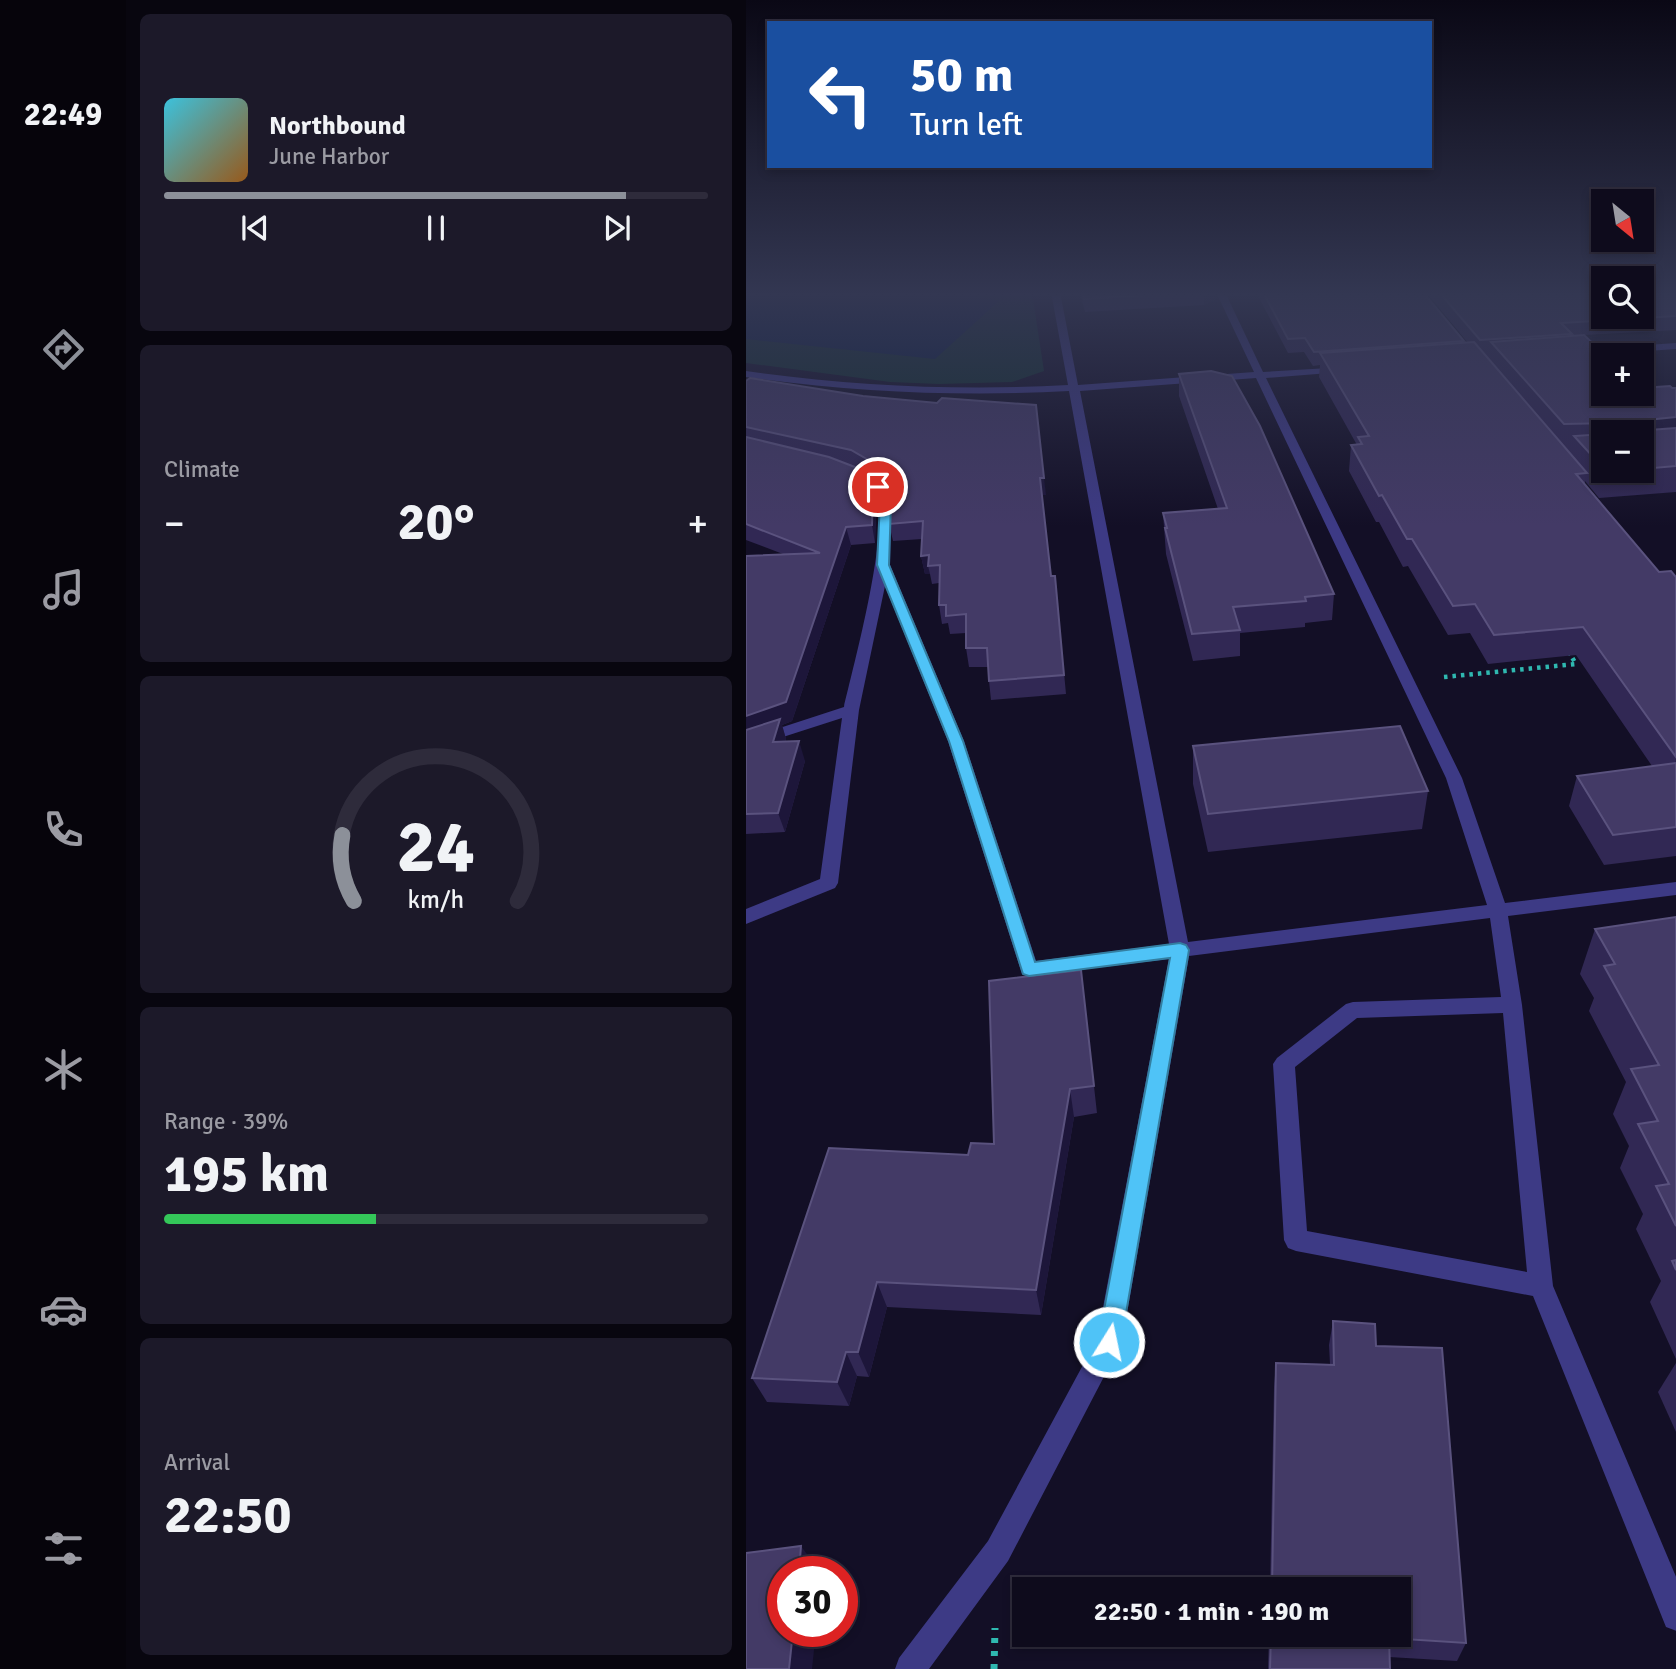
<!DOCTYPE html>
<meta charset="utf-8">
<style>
:root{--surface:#0e0b1c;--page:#1c1929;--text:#f1f3f6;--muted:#9b9ba3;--line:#2e2b3b;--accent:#8c9099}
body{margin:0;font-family:Signika,sans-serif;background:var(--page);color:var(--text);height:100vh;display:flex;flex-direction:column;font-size:26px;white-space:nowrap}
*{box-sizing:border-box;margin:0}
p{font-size:23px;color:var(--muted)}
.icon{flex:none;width:38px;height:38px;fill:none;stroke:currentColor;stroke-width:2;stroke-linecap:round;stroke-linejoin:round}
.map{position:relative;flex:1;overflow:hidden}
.drawer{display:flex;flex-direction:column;gap:14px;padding:14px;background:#08060f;width:620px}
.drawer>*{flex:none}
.banner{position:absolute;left:21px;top:21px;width:665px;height:147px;border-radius:0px;box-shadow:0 4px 10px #0003,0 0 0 2px var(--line);background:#1a4fa0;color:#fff;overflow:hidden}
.needle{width:46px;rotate:150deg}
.fabs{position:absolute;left:845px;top:189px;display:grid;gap:14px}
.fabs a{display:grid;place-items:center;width:63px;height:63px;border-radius:0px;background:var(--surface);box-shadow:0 4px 10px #0003,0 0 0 2px var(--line);font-size:35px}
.speed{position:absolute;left:21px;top:1556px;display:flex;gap:14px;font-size:35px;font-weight:700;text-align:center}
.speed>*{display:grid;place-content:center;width:91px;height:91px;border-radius:50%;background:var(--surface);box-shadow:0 4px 10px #0003,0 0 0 2px var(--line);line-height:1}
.speed .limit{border:10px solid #d22;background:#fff;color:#111}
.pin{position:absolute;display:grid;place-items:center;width:60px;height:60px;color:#fff;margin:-30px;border:4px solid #fff;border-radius:50%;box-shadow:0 2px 7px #0007}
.me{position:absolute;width:77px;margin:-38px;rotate:10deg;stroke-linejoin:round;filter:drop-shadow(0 0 5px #0008)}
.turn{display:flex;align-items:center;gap:24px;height:147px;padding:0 28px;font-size:32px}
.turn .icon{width:91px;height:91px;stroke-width:2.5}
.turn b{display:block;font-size:49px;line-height:60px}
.big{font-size:52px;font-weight:700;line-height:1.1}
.drawer .card{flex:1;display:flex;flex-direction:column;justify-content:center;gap:10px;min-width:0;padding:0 24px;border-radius:10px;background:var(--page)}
.drawer .dial{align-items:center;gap:0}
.dial svg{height:182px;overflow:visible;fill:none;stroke:var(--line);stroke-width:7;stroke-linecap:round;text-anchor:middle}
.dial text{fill:var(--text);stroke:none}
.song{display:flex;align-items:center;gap:21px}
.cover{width:84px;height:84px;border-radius:10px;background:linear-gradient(135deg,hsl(190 70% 55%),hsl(30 70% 35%))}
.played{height:7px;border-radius:4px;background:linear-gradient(90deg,var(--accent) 85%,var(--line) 85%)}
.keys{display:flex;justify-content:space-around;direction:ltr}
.heat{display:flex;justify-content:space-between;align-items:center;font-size:38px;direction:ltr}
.charge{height:10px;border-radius:5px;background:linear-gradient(90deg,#34c759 39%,var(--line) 0)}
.trip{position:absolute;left:266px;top:1577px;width:399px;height:70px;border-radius:0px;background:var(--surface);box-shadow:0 4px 10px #0003,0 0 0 2px var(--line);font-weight:700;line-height:70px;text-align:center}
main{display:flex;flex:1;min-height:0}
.tabs{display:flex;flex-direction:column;width:126px;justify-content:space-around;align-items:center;background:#06040b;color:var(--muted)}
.tabs .icon{width:49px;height:49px}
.tabs .on{color:var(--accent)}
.tabs b{font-size:32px;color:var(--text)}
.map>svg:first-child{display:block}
.green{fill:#12302f}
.water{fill:#0a1f44}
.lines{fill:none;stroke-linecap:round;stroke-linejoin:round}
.path-far2{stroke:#2fb8b0;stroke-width:3.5;stroke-dasharray:2.5 3.5;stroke-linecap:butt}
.path-far1{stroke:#2fb8b0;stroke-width:4.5;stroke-dasharray:3.5 5;stroke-linecap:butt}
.path{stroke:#2fb8b0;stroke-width:7;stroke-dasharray:5 8;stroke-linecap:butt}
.minor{fill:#3d3a85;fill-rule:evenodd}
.wall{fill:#312854;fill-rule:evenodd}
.shaded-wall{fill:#1d163a}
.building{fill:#433a66;stroke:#5a527e;stroke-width:2}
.route{fill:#4fc3f7;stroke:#337fa1;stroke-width:2}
</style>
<main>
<nav class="tabs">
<b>22:49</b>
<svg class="icon on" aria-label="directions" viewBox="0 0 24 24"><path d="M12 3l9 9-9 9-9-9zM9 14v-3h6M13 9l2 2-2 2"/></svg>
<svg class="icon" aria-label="music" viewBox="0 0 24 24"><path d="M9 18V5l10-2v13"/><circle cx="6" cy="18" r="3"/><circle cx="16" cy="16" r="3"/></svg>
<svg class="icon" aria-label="phone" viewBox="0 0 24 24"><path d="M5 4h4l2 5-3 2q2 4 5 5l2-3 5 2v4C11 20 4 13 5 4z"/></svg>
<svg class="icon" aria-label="climate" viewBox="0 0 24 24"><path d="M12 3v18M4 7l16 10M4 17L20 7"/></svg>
<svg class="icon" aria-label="car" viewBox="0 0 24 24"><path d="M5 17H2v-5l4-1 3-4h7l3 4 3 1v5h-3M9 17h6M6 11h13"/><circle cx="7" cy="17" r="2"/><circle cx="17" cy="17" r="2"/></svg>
<svg class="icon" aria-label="filters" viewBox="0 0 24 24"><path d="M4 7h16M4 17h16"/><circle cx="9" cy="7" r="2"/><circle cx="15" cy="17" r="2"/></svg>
</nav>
<section class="drawer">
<div class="card">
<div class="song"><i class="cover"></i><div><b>Northbound</b><p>June Harbor</p></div></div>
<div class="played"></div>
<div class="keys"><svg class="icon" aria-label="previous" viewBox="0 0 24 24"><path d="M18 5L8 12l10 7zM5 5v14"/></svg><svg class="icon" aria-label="pause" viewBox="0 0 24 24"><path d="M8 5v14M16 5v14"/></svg><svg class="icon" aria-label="next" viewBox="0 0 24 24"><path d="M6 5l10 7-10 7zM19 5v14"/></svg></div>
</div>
<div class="card"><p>Climate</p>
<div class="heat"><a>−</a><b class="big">20°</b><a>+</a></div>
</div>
<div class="card dial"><svg viewBox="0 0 100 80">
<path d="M14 69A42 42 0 1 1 86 69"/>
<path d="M14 69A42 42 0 0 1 9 40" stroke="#8c9099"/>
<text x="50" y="56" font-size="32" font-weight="700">24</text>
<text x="50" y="72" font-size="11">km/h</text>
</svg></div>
<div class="card"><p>Range · 39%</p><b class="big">195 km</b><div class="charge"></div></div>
<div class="card"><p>Arrival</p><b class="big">22:50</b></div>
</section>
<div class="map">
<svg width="931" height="1669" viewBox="0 0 931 1669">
<rect width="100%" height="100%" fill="#130f26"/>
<path class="green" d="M0,292H286L298,371L266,382L193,384L144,382L0,363Z"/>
<path class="water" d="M0,292H209L253,301L189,359L0,339Z"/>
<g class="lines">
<path class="path-far2" d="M823,653L825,656"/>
<path class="path-far1" d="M698,677L830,664L824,654"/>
<path class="path" d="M248,1669L249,1628"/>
<g class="minor">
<path d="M305,292H314L332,385L508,372L470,292H479L517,372L600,367L601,369L596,372L520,378L716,778L759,903L931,882V895L762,916L776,1005L807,1286L931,1579V1631L920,1627L787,1296L550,1251L542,1248L538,1240L527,1064L531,1058L600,1004L607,1002L755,997L744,918L443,956L376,1342L262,1561L183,1669H149L153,1658L242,1541L351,1339L423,959L283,976L276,974L202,741L139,586L113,710L92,883L89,888L0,924V909L74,879L96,718L0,749V739L98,707C106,671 149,515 127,490C122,483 107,479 99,475V469H107L136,484L145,502L144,565L218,741L290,961L423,944L323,391C214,397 108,392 0,377V371C107,386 214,391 322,385ZM510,378L700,778L741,905L442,942L334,391ZM757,1013L781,1272L561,1231L549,1067L611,1018Z"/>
<path d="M931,343V349L830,356L825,353L830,350Z"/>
</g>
</g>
<g class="wall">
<path d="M334,292H470V299L458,305L339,312Z"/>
<path d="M510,292H677L718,341L717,343H722L680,292H930V330L838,335L858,394L930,388V492L853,498L839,481V484L913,572L930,577V856L858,865L823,806L831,776L906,766L830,655L742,664L724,633L702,635L662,566L657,567L633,522H630L603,471L605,445H611L573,377L574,365L567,366L558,352L542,353ZM858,432H896V471H858Z"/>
<path d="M433,374L588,594L586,620L559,623V627L494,633V656L447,661L420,554L417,513L472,509L433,396Z"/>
<path d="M0,381L300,495H296L305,576H309L320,694L245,700L243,681L242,667H223L220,648V633L204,634L202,623L196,624L193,605V583L186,584L184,574H179L175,556L176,539L147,541L143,524L144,495L139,485L118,472L130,507L129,543L105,545L46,721L36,725L40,739L39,742L59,761L39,832L0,834V556L37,554L0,540Z"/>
<path d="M447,746L682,791L676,829L462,852L447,784Z"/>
<path d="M930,917V1359L904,1302L915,1281L890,1229L897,1214L874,1168L883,1146L867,1114L880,1082L843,1011L848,998L834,974L849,929Z"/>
<path d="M335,970L351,1113L328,1117L295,1315L141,1307L123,1377L111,1376L103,1406L21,1402L6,1378L222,1155L248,1144Z"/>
<path d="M587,1321L630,1346L720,1643L711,1661L643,1657L644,1669H522L523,1634H653V1589H524L528,1387L530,1363L584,1364L583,1345Z"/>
<path d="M930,1363V1432L912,1392Z"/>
</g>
<g class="shaded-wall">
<path d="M458,292H470V299L458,305Z"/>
<path d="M930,417V441L896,445L901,420Z"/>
<path d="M294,478H298L300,495H296Z"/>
<path d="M127,490L130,507L129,543L126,525Z"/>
<path d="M100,527L105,545L46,721L36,725L40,739L33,762L0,738V716Z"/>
<path d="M183,555L182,566L184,574H179L175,556Z"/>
<path d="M53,741L59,761L39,832L32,813Z"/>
<path d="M324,1089L328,1117L295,1315L290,1290Z"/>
<path d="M131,1282L141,1307L123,1377L112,1352Z"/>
<path d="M100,1352L111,1376L103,1406L91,1382Z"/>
<path d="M55,1546L74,1572H53Z"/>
<path d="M47,1631H70L66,1669H43Z"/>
</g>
<g class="building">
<path d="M336,292H448L338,299Z"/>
<path d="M517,292H677L718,341L568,352L559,338L542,339Z"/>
<path d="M693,292H858V317H896V292H930V316L815,323L826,334L734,340Z"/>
<path d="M838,335L859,355H858V394H896V388L924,386L926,388H930V417L901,420L900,428L903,430L930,428V466L896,469V432H864L866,423L818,424L745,342Z"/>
<path d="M728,342L841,473L830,474L913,572L925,571L930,577V757L837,627L748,635L729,604L707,606L666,539H661L636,495L633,496L605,445L616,444L612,437L623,436L574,353Z"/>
<path d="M465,371L486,376L514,426L588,594L559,597L560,601L487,607L494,630L446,634L419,528H421L417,513L481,508L433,374Z"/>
<path d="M4,378L117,396L191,403L196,398L290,405L298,478H294L305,576H309L318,675L243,681L241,648H220V614L200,616V605H193L194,565L182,566L183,555L175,556L177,521L143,524L144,485L136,468L105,450L0,427V381Z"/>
<path d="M858,434V469L828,436Z"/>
<path d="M0,437L83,457L114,469L122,475L127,490L126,525L100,527L40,702L0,716V556L74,553L0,524Z"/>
<path d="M34,719L27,742L53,741L32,813L0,814V730Z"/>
<path d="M654,726L682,791L462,814L447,746Z"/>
<path d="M930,763V827L867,835L831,776Z"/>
<path d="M930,917V1226L910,1186L923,1184L892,1124L912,1121L885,1069L913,1065L858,966L869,964L849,929Z"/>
<path d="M335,970L348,1086L324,1089L290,1290L131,1282L112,1352H100L91,1382L6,1378L83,1148L222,1155L225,1143L248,1144L243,981Z"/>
<path d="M930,1260V1270L926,1261Z"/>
<path d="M587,1321L629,1324L630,1346L696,1348L720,1643L643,1638L644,1669H524L525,1634H653V1589H526L530,1363L588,1365Z"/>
<path d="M55,1546L53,1572H37V1631H47L43,1669H0V1553Z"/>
</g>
<linearGradient id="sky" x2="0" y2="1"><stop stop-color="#0a0815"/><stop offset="0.56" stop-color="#333752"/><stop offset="1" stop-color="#333752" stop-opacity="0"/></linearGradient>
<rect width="931" height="526" fill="url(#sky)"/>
<path class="route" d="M129,485H136L145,502L143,565L217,741L289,962L434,943L440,945L443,950L375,1342L371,1350L363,1353L355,1350L352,1342L424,958L283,976L277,974L203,741L131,565L134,502L127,487Z"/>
</svg>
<div class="fabs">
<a><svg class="needle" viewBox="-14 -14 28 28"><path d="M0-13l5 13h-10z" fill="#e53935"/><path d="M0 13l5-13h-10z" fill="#9b9ba3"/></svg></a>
<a><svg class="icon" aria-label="search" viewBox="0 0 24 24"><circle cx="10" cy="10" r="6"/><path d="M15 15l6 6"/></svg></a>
<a>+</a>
<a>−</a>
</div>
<div class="speed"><div class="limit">30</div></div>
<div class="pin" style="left:132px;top:487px;background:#d93025"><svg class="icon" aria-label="arrive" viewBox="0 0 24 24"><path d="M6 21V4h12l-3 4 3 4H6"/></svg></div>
<svg class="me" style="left:363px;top:1342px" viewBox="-20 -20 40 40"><circle r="17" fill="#4fc3f7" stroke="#fff" stroke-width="3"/><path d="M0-11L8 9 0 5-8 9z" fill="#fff"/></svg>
<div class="trip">22:50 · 1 min · 190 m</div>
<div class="banner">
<div class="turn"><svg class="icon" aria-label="left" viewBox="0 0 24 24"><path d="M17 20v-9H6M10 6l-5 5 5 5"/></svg><div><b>50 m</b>Turn left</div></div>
</div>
</div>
</main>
